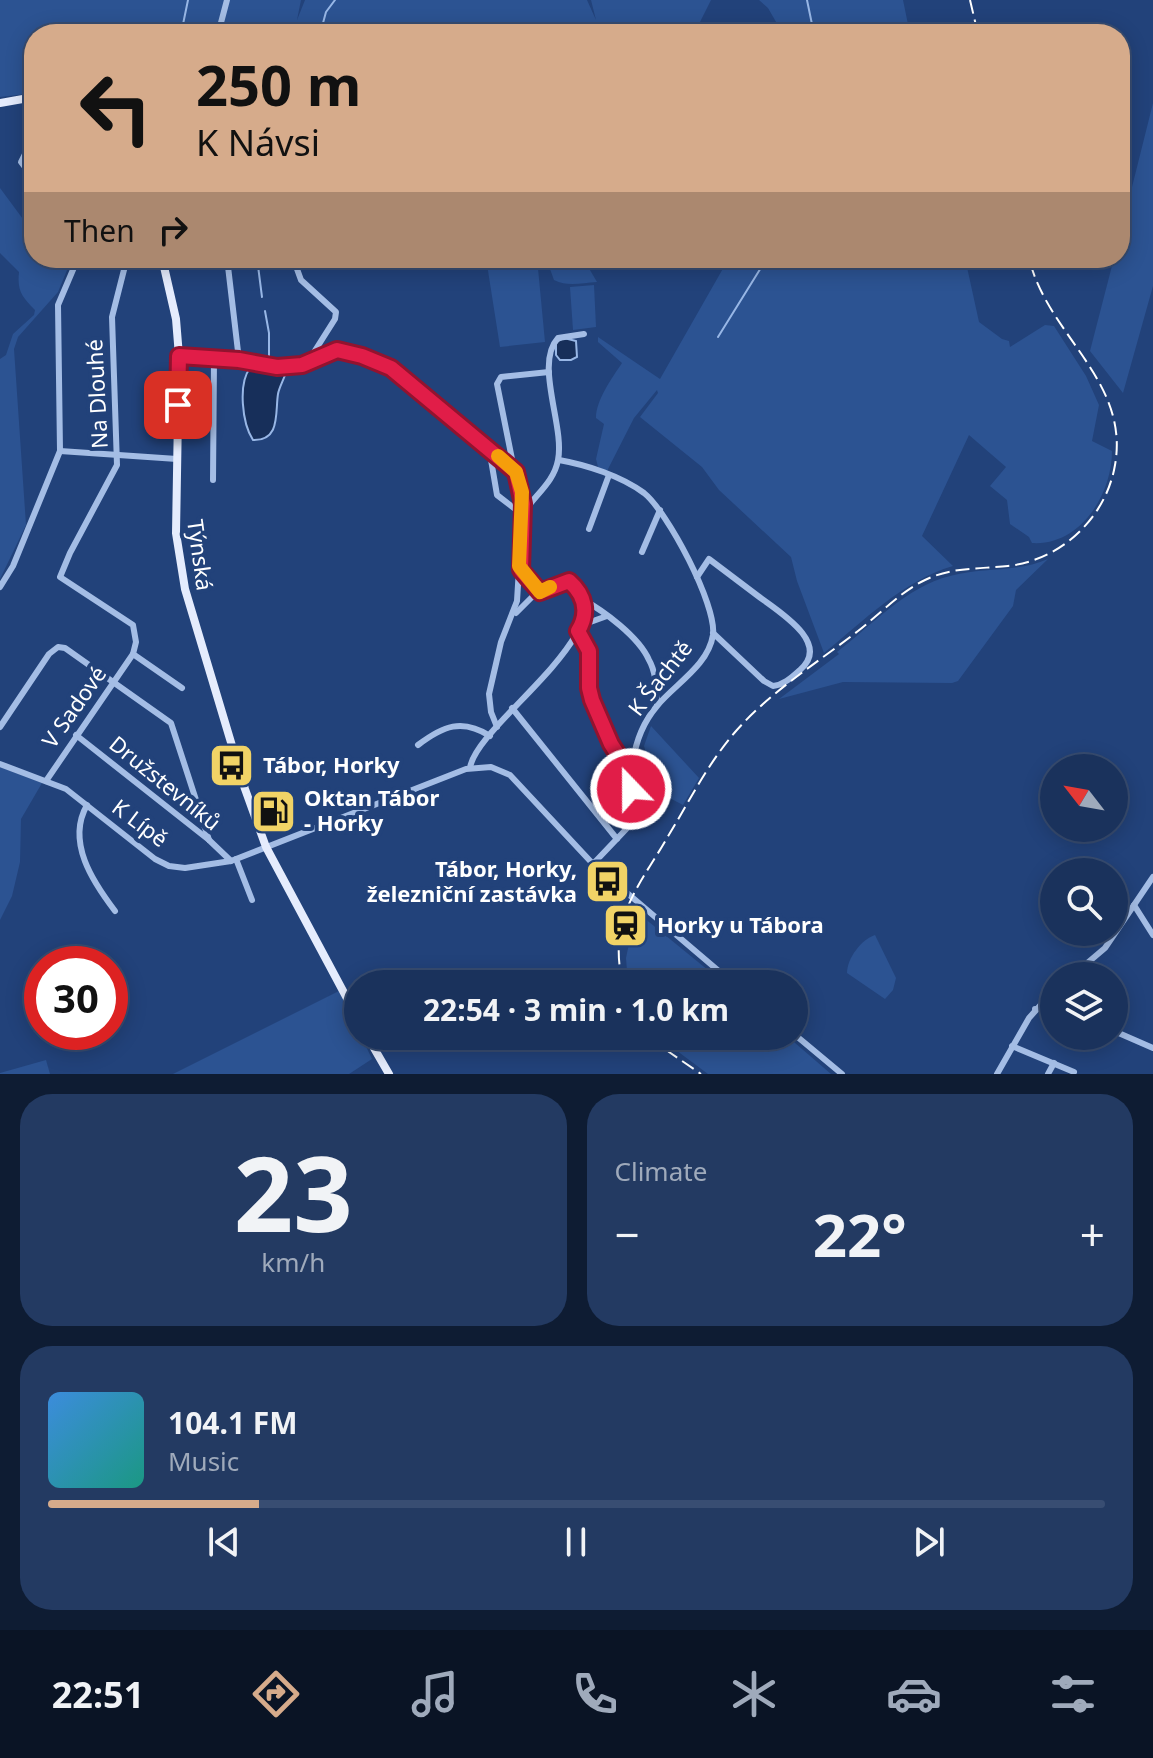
<!DOCTYPE html>
<meta charset="utf-8">
<style>
:root{--surface:#1a325c;--page:#233a62;--text:#f1f3f6;--muted:#9faabb;--line:#384d72;--accent:#d6ab8b}
body{margin:0;font-family:"Noto Sans",sans-serif;background:var(--page);color:var(--text);height:100vh;display:flex;flex-direction:column;font-size:30px;white-space:nowrap}
*{box-sizing:border-box;margin:0}
p{font-size:26px;color:var(--muted)}
.icon{flex:none;width:44px;height:44px;fill:none;stroke:currentColor;stroke-width:2;stroke-linecap:round;stroke-linejoin:round}
.map{position:relative;height:1074px;overflow:hidden}
.drawer{display:flex;flex-direction:column;gap:20px;padding:20px;background:#0e1c33;flex:1}
.drawer>*{flex:none}
.banner{position:absolute;left:24px;top:24px;width:1106px;height:244px;border-radius:32px;box-shadow:0 4px 20px #0003,0 0 0 2px var(--line);background:#d6ab8b;color:#111;overflow:hidden}
.needle{width:52px;rotate:301deg}
.tools{position:absolute;left:1040px;top:754px;display:grid;gap:16px}
.tools a{display:grid;place-items:center;width:88px;height:88px;border-radius:50%;background:var(--surface);box-shadow:0 4px 20px #0003,0 0 0 2px var(--line);font-size:40px}
.speed{position:absolute;left:24px;top:946px;display:flex;gap:16px;font-size:40px;font-weight:700;text-align:center}
.speed>*{display:grid;place-content:center;width:104px;height:104px;border-radius:50%;background:var(--surface);box-shadow:0 4px 20px #0003,0 0 0 2px var(--line);line-height:1}
.speed .limit{border:12px solid #d22;background:#fff;color:#111}
.pin{position:absolute;display:grid;place-items:center;width:68px;height:68px;color:#fff;margin:-34px;border-radius:16px;box-shadow:0 4px 12px #0006}
.me{position:absolute;width:88px;margin:-44px;rotate:338deg;stroke-linejoin:round;filter:drop-shadow(0 0 6px #0008)}
.turn{display:flex;align-items:center;gap:28px;height:168px;padding:0 40px;font-size:36px}
.turn .icon{width:104px;height:104px;stroke-width:2.5}
.turn b{display:block;font-size:56px;line-height:68px}
.then{display:flex;align-items:center;height:76px;padding:0 40px;background:#0003;gap:16px;font-size:30px}
.big{font-size:60px;font-weight:700;line-height:1.1}
.drawer .card{flex:1;display:flex;flex-direction:column;justify-content:center;gap:12px;min-width:0;padding:0 28px;border-radius:32px;background:var(--page)}
.drawer .dial{align-items:center;gap:0}
.dial b{font-size:104px;line-height:1}
.song{display:flex;align-items:center;gap:24px}
.cover{width:96px;height:96px;border-radius:12px;background:linear-gradient(135deg,hsl(210 70% 55%),hsl(170 70% 35%))}
.played{height:8px;border-radius:4px;background:linear-gradient(90deg,var(--accent) 20%,var(--line) 20%)}
.keys{display:flex;justify-content:space-around;direction:ltr}
.heat{display:flex;justify-content:space-between;align-items:center;font-size:44px;direction:ltr}
.drawer .tiles{flex:1;display:grid;gap:20px;grid-template-columns:1fr 1fr}
.card:last-child{grid-column:span 2}
.trip{position:absolute;left:344px;top:970px;width:464px;height:80px;border-radius:40px;background:var(--surface);box-shadow:0 4px 20px #0003,0 0 0 2px var(--line);font-weight:700;line-height:80px;text-align:center}
.tabs{display:flex;height:128px;justify-content:space-around;align-items:center;background:#0a1425;color:var(--muted)}
.tabs .icon{width:56px;height:56px}
.tabs .selected{color:var(--accent)}
.tabs b{font-size:36px;color:var(--text)}
.map>svg:first-child{display:block}
.green{fill:#2c5392}
.water{fill:#172f5a;stroke:#98b7e6;stroke-width:2}
.lines{fill:none;stroke-linecap:round;stroke-linejoin:round}
.stream{stroke:#98b7e6;stroke-width:2}
.minor{stroke:#a4bde5;stroke-width:6}
.major{stroke:#e5ecfd;stroke-width:8}
.rail{stroke:#fff;stroke-width:2;stroke-dasharray:14 6;stroke-linecap:butt}
.route-casing{stroke:#92132f;stroke-width:20}
.route{stroke:#e11d48;stroke-width:14}
.slow{stroke:#f59e0b;stroke-width:14}
.labels{text-anchor:middle;stroke-width:8;stroke-linejoin:round;paint-order:stroke}
.street-label{font-size:22px;fill:#fff;stroke:#22427a}
.poi-label{font-size:22px;font-weight:bold;fill:#fff;stroke:#22427a;text-anchor:start}
</style>
<div class="map">
<svg width="1153" height="1074" viewBox="0 0 1153 1074">
<rect width="100%" height="100%" fill="#22427a"/>
<g class="green">
<path d="M0,0H301L297,20L305,0H587L596,20L591,0H711L694,34H600L598,26L597,34H34V93L0,97Z"/>
<path d="M759,0H903L910,34H783L768,8Z"/>
<path d="M1153,103V286L1123,393L1090,351L1114,258H1120V235Z"/>
<path d="M0,188L34,234V258H72L58,292L18,337L14,349L26,525L0,579V359L6,355L13,334L34,315L35,310C22,297 17,291 19,272L0,253Z"/>
<path d="M486,258H537L545,342L500,347Z"/>
<path d="M546,258H588L587,265L597,282C581,283 568,287 554,280Z"/>
<path d="M729,258H965L979,322L1002,339L1009,341L1010,347L1045,325L1054,326L1086,376L1099,405L1092,441L1112,451C1112,495 1080,546 1032,543L1029,537L1010,524L1007,500L990,486L1006,467L969,435L922,536L953,566C902,581 864,621 824,653L797,581L791,557L719,490L702,467L640,417L658,393L657,390L634,418L607,471L598,467L596,459L604,424L596,418C596,400 612,378 622,363L598,342V337L660,379Z"/>
<path d="M594,285L596,327L573,330L570,287Z"/>
<path d="M1048,559L1016,590L1013,606L958,681L952,683L843,682L779,699L839,654L837,652C872,625 906,587 950,576C983,567 1016,573 1048,559Z"/>
<path d="M651,726L699,778L683,805L633,779L635,762L642,760L646,753L644,746Z"/>
<path d="M0,767L42,783L21,819L20,862L12,896L0,920Z"/>
<path d="M638,913L725,984H628L626,958L635,915Z"/>
<path d="M875,935L896,978L893,990L885,999L847,973C847,958 862,939 875,935Z"/>
<path d="M339,991L345,1003L344,1022L362,1038L372,1059L349,1074H173Z"/>
<path d="M657,1036H787L831,1074H708Z"/>
<path d="M46,1060L50,1074H0V1073Z"/>
</g>
<g class="water">
<path d="M564,338L576,341L577,357L571,360H560L556,355V342Z"/>
<path d="M250,368L283,372L285,375C283,381 279,388 278,394C275,412 281,441 253,440C242,423 238,384 250,368Z"/>
</g>
<g class="lines">
<g class="stream">
<path d="M807,0L814,34"/>
<path d="M181,34L188,0"/>
<path d="M320,34L326,12L335,0"/>
<path d="M257,258L262,297"/>
<path d="M265,311L269,333V361"/>
<path d="M718,337L767,258"/>
</g>
<g class="minor">
<path d="M218,34L227,0"/>
<path d="M34,149L26,152L21,162L34,179"/>
<path d="M127,258L112,317L117,465L70,553L60,577L133,625L136,642L133,654L182,688"/>
<path d="M227,258L239,360"/>
<path d="M293,258L301,280L336,312L335,319L309,360"/>
<path d="M179,356L286,366C304,366 313,357 329,351C349,345 381,361 397,372L514,469L520,482L523,504L517,601L501,642L489,694L491,712L497,727"/>
<path d="M489,448L497,495L523,515"/>
<path d="M60,451L177,459"/>
<path d="M559,460C587,465 621,476 644,493C667,511 717,605 713,635C708,666 675,684 657,706C628,740 630,782 632,823L593,864"/>
<path d="M514,469L497,384L501,377L549,372"/>
<path d="M213,480L214,359"/>
<path d="M524,512C536,494 554,482 558,460C565,426 534,364 558,338L584,334"/>
<path d="M589,529L609,475"/>
<path d="M642,552L660,510"/>
<path d="M519,567L540,592"/>
<path d="M697,577L709,559C725,571 742,584 758,596C778,611 832,643 800,670C792,677 784,685 773,686L764,681L713,633"/>
<path d="M0,587L13,566L60,451L58,305L78,258"/>
<path d="M582,599C604,611 639,637 649,660C656,672 657,690 657,704"/>
<path d="M582,625L607,616"/>
<path d="M578,631C595,655 586,665 590,690C593,712 615,759 630,774"/>
<path d="M512,708L617,839"/>
<path d="M0,727L49,654L58,647L65,648L171,723L209,840"/>
<path d="M76,735L209,840L231,861"/>
<path d="M418,745C443,726 462,718 490,736"/>
<path d="M0,764L66,789L155,859L169,866L185,868L231,861L466,769L491,767L510,775L593,864L734,984"/>
<path d="M470,768C476,723 636,623 567,581L532,597L516,613"/>
<path d="M46,781L133,654"/>
<path d="M87,805C66,842 93,882 115,911"/>
<path d="M236,859L252,900"/>
<path d="M1134,905L1153,935"/>
<path d="M1072,976L1105,948L1153,877"/>
<path d="M1035,1009H1054"/>
<path d="M1114,1031L1153,1048"/>
<path d="M794,1034L842,1074"/>
<path d="M1012,1046L1074,1072"/>
<path d="M997,1074L1029,1018L1054,990"/>
<path d="M1048,1074L1054,1063"/>
</g>
<g class="major">
<path d="M0,103L34,97"/>
<path d="M162,258L176,319L179,356L176,533L185,589L245,789L266,847L358,1019"/>
<path d="M367,1036L389,1074"/>
</g>
<g class="rail">
<path d="M970,0L978,34"/>
<path d="M623,984C618,964 617,944 622,924C630,893 651,866 667,838C689,802 708,763 736,731C770,692 817,663 858,631C880,614 900,592 925,580C951,567 980,569 1008,566C1061,560 1106,518 1115,465C1130,380 1047,335 1029,258"/>
<path d="M651,1036L669,1052L701,1074"/>
</g>
</g>
<g class="lines">
<defs>
<path id="route" d="M178,405L179,356L239,360L277,367L302,365L337,350L362,356L391,368L516,472L523,504L521,570L540,592L569,581C585,595 589,613 578,631L589,651V688L592,700L611,744L631,775V789"/>
</defs>
<use href="#route" class="route-casing"/>
<use href="#route" class="route"/>
<path class="slow" d="M498,456L516,472L522,492L519,566L540,592L550,587"/>
</g>
<defs>
<symbol id="bus-square" viewBox="-11 -11 22 22"><rect x="-9" y="-9" width="18" height="18" rx="4" fill="#f1d366" stroke="#22427a"/><path d="M-5-6H5V4H4V6H2V4H-2V6H-4V4H-5ZM-3.5-4V0h7V-4ZM-3.5 1.2v1.5H-2V1.2ZM2 1.2v1.5H3.5V1.2Z" fill="#111"/></symbol>
<symbol id="fuel-square" viewBox="-11 -11 22 22"><rect x="-9" y="-9" width="18" height="18" rx="4" fill="#f1d366" stroke="#22427a"/><path d="M-5.5-6h7V0h2V4h1.3V-2.5L3-4.5l.8-.8L6-3V5H2.5V1h-1V6h-7ZM-4.2-4.7v3.2H.2V-4.7Z" fill="#111"/></symbol>
<symbol id="station-square" viewBox="-11 -11 22 22"><rect x="-9" y="-9" width="18" height="18" rx="4" fill="#f1d366" stroke="#22427a"/><path d="M-3-6H3Q5-6 5-4V2Q5 4 3 4L4.5 6H3L1.5 4h-3L-3 6H-4.5L-3 4Q-5 4-5 2V-4Q-5-6-3-6ZM-3.5-4v3h7v-3ZM-3.5 1v1.5H-2V1ZM2 1v1.5H3.5V1Z" fill="#111"/></symbol>
</defs>
<g fill-rule="evenodd">
<use href="#bus-square" x="206" y="740" width="51" height="51"/>
<use href="#fuel-square" x="248" y="786" width="51" height="51"/>
<use href="#bus-square" x="582" y="856" width="51" height="51"/>
<use href="#station-square" x="600" y="900" width="51" height="51"/>
</g>
<g class="labels">
<g class="street-label">
<text transform="translate(97 394) rotate(-93)" y="8">Na Dlouhé</text>
<text transform="translate(200 555) rotate(82)" y="8">Týnská</text>
<text transform="translate(660 678) rotate(-52)" y="8">K Šachtě</text>
<text transform="translate(74 707) rotate(-55)" y="8">V Sadové</text>
<text transform="translate(165 783) rotate(39)" y="8">Družstevníků</text>
<text transform="translate(140 823) rotate(37)" y="8">K Lípě</text>
</g>
<g class="poi-label">
<text x="263" y="773">Tábor, Horky</text>
<text x="304" y="806">Oktan Tábor<tspan x="304" dy="25">- Horky</tspan></text>
<text x="577" y="877" text-anchor="end">Tábor, Horky,<tspan x="577" dy="25">železniční zastávka</tspan></text>
<text x="657" y="933">Horky u Tábora</text>
</g>
</g>
</svg>
<div class="tools">
<a><svg class="needle" viewBox="-14 -14 28 28"><path d="M0-13l5 13h-10z" fill="#e53935"/><path d="M0 13l5-13h-10z" fill="#9faabb"/></svg></a>
<a><svg class="icon" aria-label="search" viewBox="0 0 24 24"><circle cx="10" cy="10" r="6"/><path d="M15 15l6 6"/></svg></a>
<a><svg class="icon" aria-label="layers" viewBox="0 0 24 24"><path d="M12 4l9 5-9 5-9-5zM3 14l9 5 9-5"/></svg></a>
</div>
<div class="speed"><div class="limit">30</div></div>
<div class="pin" style="left:178px;top:405px;background:#d93025"><svg class="icon" aria-label="arrive" viewBox="0 0 24 24"><path d="M6 21V4h12l-3 4 3 4H6"/></svg></div>
<svg class="me" style="left:631px;top:789px" viewBox="-20 -20 40 40"><circle r="17" fill="#e11d48" stroke="#fff" stroke-width="3"/><path d="M0-11L8 9 0 5-8 9z" fill="#fff"/></svg>
<div class="trip">22:54 · 3 min · 1.0 km</div>
<div class="banner">
<div class="turn"><svg class="icon" aria-label="left" viewBox="0 0 24 24"><path d="M17 20v-9H6M10 6l-5 5 5 5"/></svg><div><b>250 m</b>K Návsi</div></div>
<div class="then">Then<svg class="icon" aria-label="right" viewBox="0 0 24 24"><path d="M7 20v-9h11M14 6l5 5-5 5"/></svg></div>
</div>
</div>
<section class="drawer">
<div class="tiles">
<div class="card dial"><b>23</b><p>km/h</p></div>
<div class="card"><p>Climate</p>
<div class="heat"><a>−</a><b class="big">22°</b><a>+</a></div>
</div>
<div class="card">
<div class="song"><i class="cover"></i><div><b>104.1 FM</b><p>Music</p></div></div>
<div class="played"></div>
<div class="keys"><svg class="icon" aria-label="previous" viewBox="0 0 24 24"><path d="M18 5L8 12l10 7zM5 5v14"/></svg><svg class="icon" aria-label="pause" viewBox="0 0 24 24"><path d="M8 5v14M16 5v14"/></svg><svg class="icon" aria-label="next" viewBox="0 0 24 24"><path d="M6 5l10 7-10 7zM19 5v14"/></svg></div>
</div>
</div>
</section>
<nav class="tabs">
<b>22:51</b>
<svg class="icon selected" aria-label="directions" viewBox="0 0 24 24"><path d="M12 3l9 9-9 9-9-9zM9 14v-3h6M13 9l2 2-2 2"/></svg>
<svg class="icon" aria-label="music" viewBox="0 0 24 24"><path d="M9 18V5l10-2v13"/><circle cx="6" cy="18" r="3"/><circle cx="16" cy="16" r="3"/></svg>
<svg class="icon" aria-label="phone" viewBox="0 0 24 24"><path d="M5 4h4l2 5-3 2q2 4 5 5l2-3 5 2v4C11 20 4 13 5 4z"/></svg>
<svg class="icon" aria-label="climate" viewBox="0 0 24 24"><path d="M12 3v18M4 7l16 10M4 17L20 7"/></svg>
<svg class="icon" aria-label="car" viewBox="0 0 24 24"><path d="M5 17H2v-5l4-1 3-4h7l3 4 3 1v5h-3M9 17h6M6 11h13"/><circle cx="7" cy="17" r="2"/><circle cx="17" cy="17" r="2"/></svg>
<svg class="icon" aria-label="filters" viewBox="0 0 24 24"><path d="M4 7h16M4 17h16"/><circle cx="9" cy="7" r="2"/><circle cx="15" cy="17" r="2"/></svg>
</nav>
